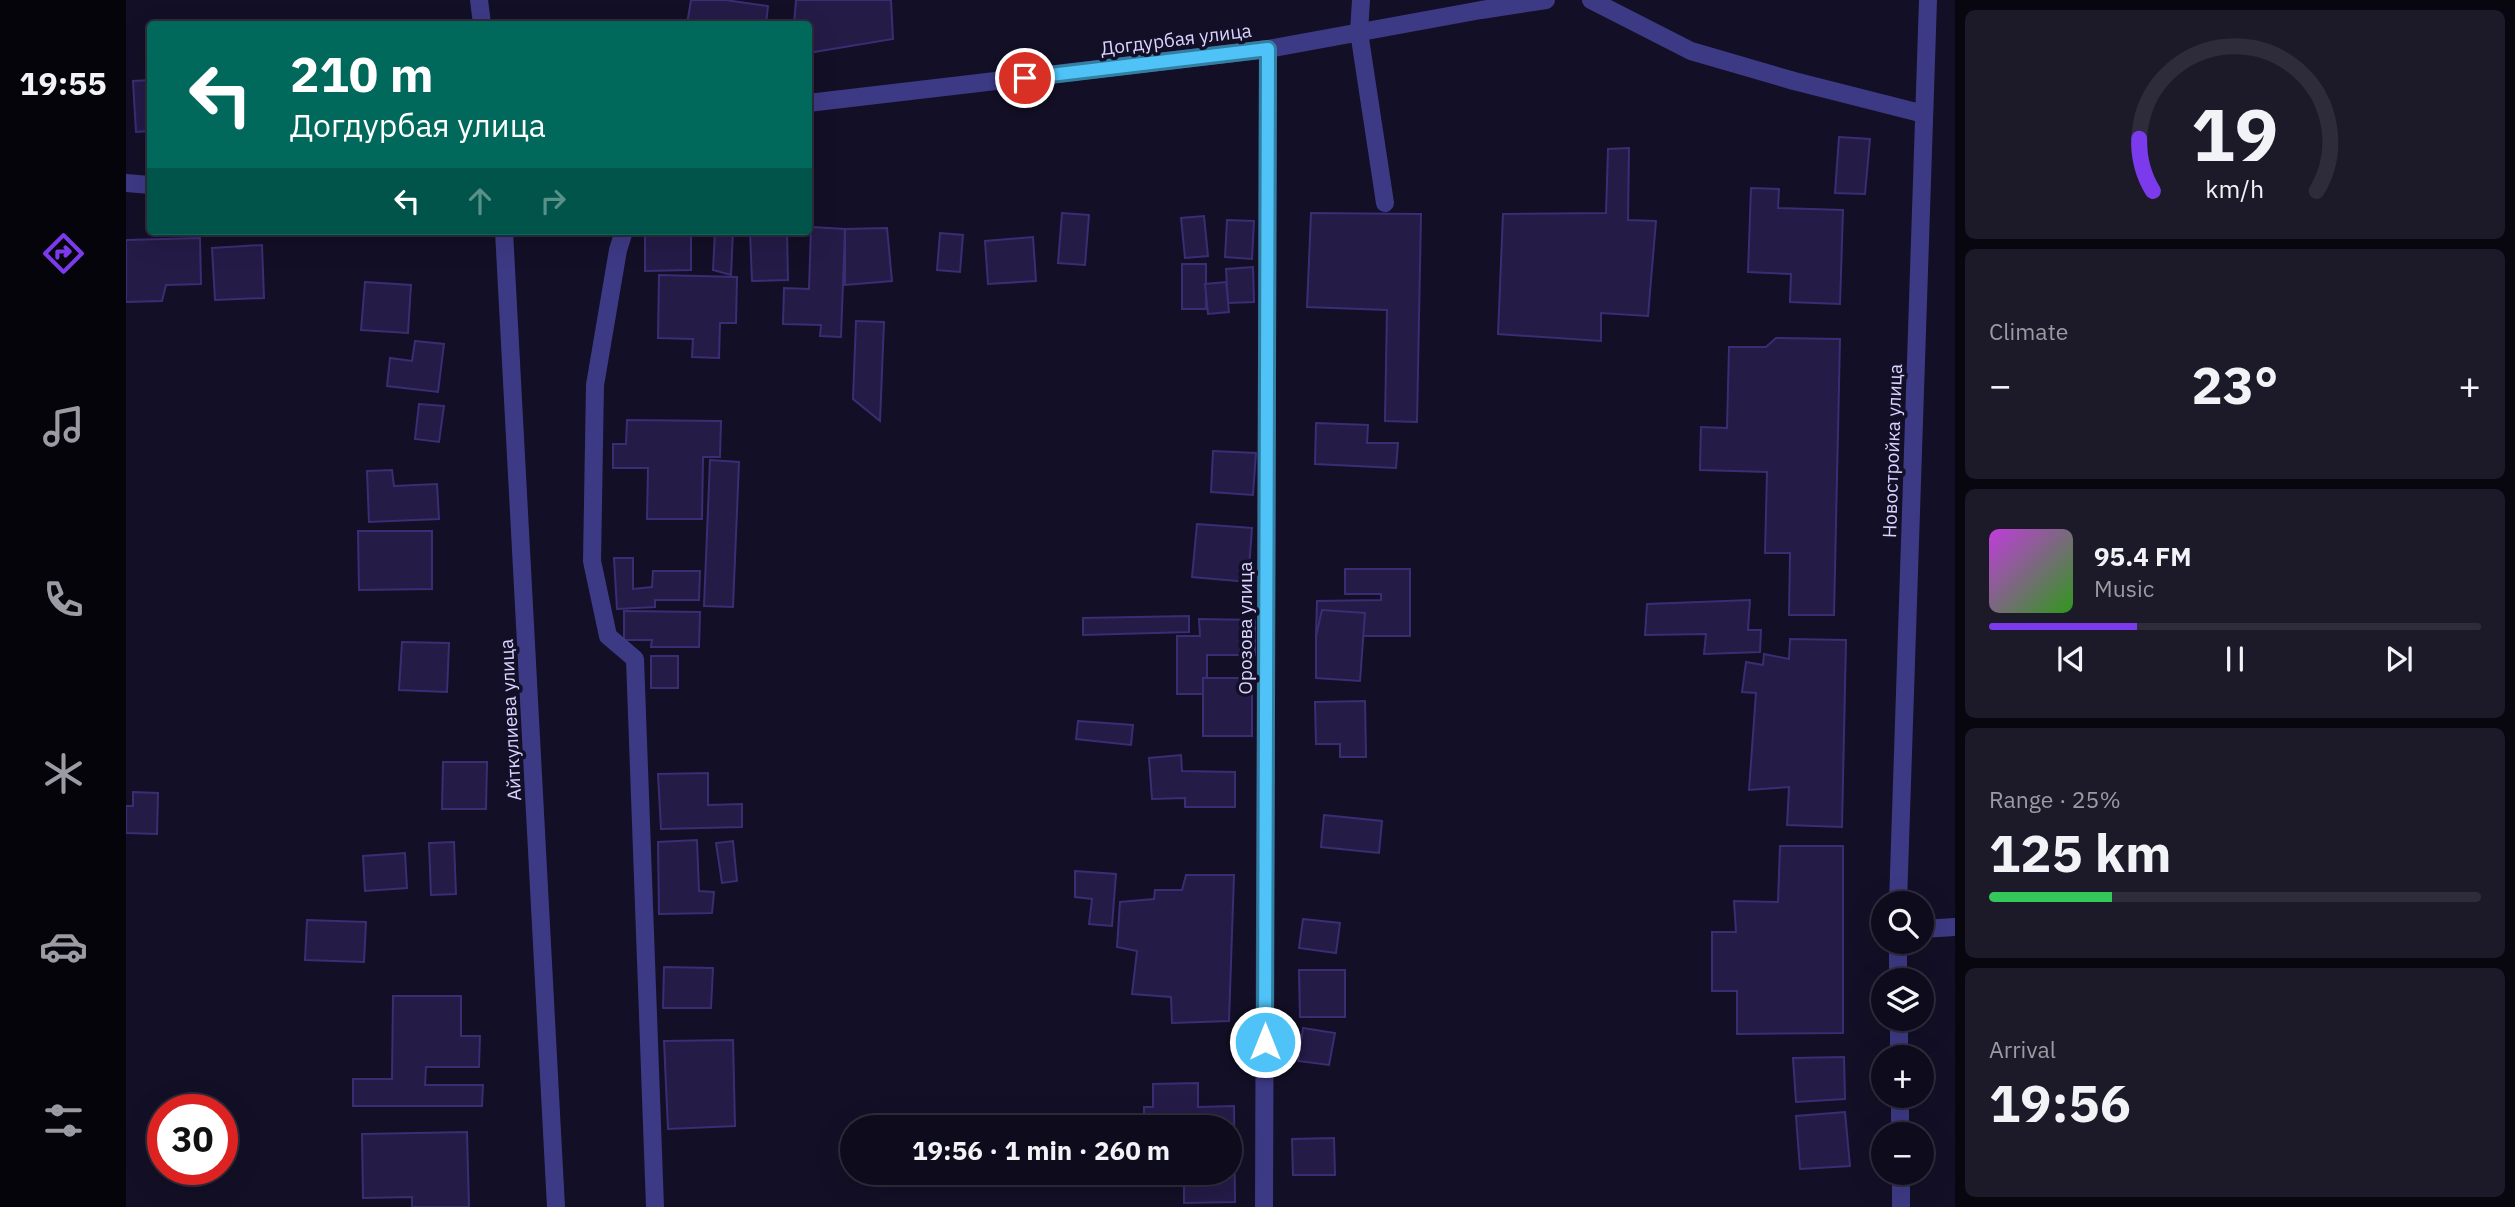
<!DOCTYPE html>
<meta charset="utf-8">
<style>
:root{--surface:#0e0b1c;--page:#1c1929;--text:#f1f3f6;--muted:#9b9ba3;--line:#2e2b3b;--accent:#7c3aed}
body{margin:0;font-family:"IBM Plex Sans",sans-serif;background:var(--page);color:var(--text);height:100vh;display:flex;flex-direction:column;font-size:26px;white-space:nowrap}
*{box-sizing:border-box;margin:0}
p{font-size:23px;color:var(--muted)}
.icon{flex:none;width:38px;height:38px;fill:none;stroke:currentColor;stroke-width:2;stroke-linecap:round;stroke-linejoin:round}
.map{position:relative;flex:1;overflow:hidden}
.sheet{display:flex;flex-direction:column;gap:10px;padding:10px;background:#08060f;width:560px}
.sheet>*{flex:none}
.top-card{position:absolute;left:21px;top:21px;width:665px;height:214px;border-radius:7px;box-shadow:0 7px 28px #0002,0 0 0 2px var(--line);background:#00695c;color:#fff;overflow:hidden}
.controls{position:absolute;left:1745px;top:891px;display:grid;gap:14px}
.controls a{display:grid;place-items:center;width:63px;height:63px;border-radius:50%;background:var(--surface);box-shadow:0 7px 28px #0002,0 0 0 2px var(--line);font-size:35px}
.speed{position:absolute;left:21px;top:1094px;display:flex;gap:14px;font-size:35px;font-weight:700;text-align:center}
.speed>*{display:grid;place-content:center;width:91px;height:91px;border-radius:50%;background:var(--surface);box-shadow:0 7px 28px #0002,0 0 0 2px var(--line);line-height:1}
.speed .limit{border:10px solid #d22;background:#fff;color:#111}
.pin{position:absolute;display:grid;place-items:center;width:60px;height:60px;color:#fff;margin:-30px;border:4px solid #fff;border-radius:50%;box-shadow:0 2px 7px #0007}
.me{position:absolute;width:77px;margin:-38px;rotate:0deg;stroke-linejoin:round;filter:drop-shadow(0 0 5px #0008)}
.turn{display:flex;align-items:center;gap:24px;height:147px;padding:0 28px;font-size:32px}
.turn .icon{width:91px;height:91px;stroke-width:2.5}
.turn b{display:block;font-size:49px;line-height:60px}
.lanes{display:flex;align-items:center;height:66px;padding:0 28px;background:#0003;justify-content:center;gap:35px;direction:ltr}
.lanes .off{opacity:.35}
.big{font-size:52px;font-weight:700;line-height:1.1}
.sheet .tile{flex:1;display:flex;flex-direction:column;justify-content:center;gap:10px;min-width:0;padding:0 24px;border-radius:10px;background:var(--page)}
.sheet .dial{align-items:center;gap:0}
.dial svg{height:182px;overflow:visible;fill:none;stroke:var(--line);stroke-width:7;stroke-linecap:round;text-anchor:middle}
.dial text{fill:var(--text);stroke:none}
.song{display:flex;align-items:center;gap:21px}
.cover{width:84px;height:84px;border-radius:10px;background:linear-gradient(135deg,hsl(290 70% 55%),hsl(110 70% 35%))}
.played{height:7px;border-radius:4px;background:linear-gradient(90deg,var(--accent) 30%,var(--line) 30%)}
.keys{display:flex;justify-content:space-around;direction:ltr}
.heat{display:flex;justify-content:space-between;align-items:center;font-size:38px;direction:ltr}
.charge{height:10px;border-radius:5px;background:linear-gradient(90deg,#34c759 25%,var(--line) 0)}
.trip{position:absolute;left:714px;top:1115px;width:402px;height:70px;border-radius:35px;background:var(--surface);box-shadow:0 7px 28px #0002,0 0 0 2px var(--line);font-weight:700;line-height:70px;text-align:center}
main{display:flex;flex:1;min-height:0}
.menu{display:flex;flex-direction:column;width:126px;justify-content:space-around;align-items:center;background:#06040b;color:var(--muted)}
.menu .icon{width:49px;height:49px}
.menu .current{color:var(--accent)}
.menu b{font-size:32px;color:var(--text)}
.map>svg:first-child{display:block}
.building{fill:#241b47;stroke:#3b2d73;stroke-width:2}
.lines{fill:none;stroke-linecap:round;stroke-linejoin:round}
.street{stroke:#3d3a85;stroke-width:18}
.route-casing{stroke:#337fa1;stroke-width:18}
.route{stroke:#4fc3f7;stroke-width:12}
.labels{text-anchor:middle;stroke-width:7;stroke-linejoin:round;paint-order:stroke}
.street-label{font-size:19px;fill:#d9d4ff;stroke:#130f26}
</style>
<main>
<nav class="menu">
<b>19:55</b>
<svg class="icon current" aria-label="directions" viewBox="0 0 24 24"><path d="M12 3l9 9-9 9-9-9zM9 14v-3h6M13 9l2 2-2 2"/></svg>
<svg class="icon" aria-label="music" viewBox="0 0 24 24"><path d="M9 18V5l10-2v13"/><circle cx="6" cy="18" r="3"/><circle cx="16" cy="16" r="3"/></svg>
<svg class="icon" aria-label="phone" viewBox="0 0 24 24"><path d="M5 4h4l2 5-3 2q2 4 5 5l2-3 5 2v4C11 20 4 13 5 4z"/></svg>
<svg class="icon" aria-label="climate" viewBox="0 0 24 24"><path d="M12 3v18M4 7l16 10M4 17L20 7"/></svg>
<svg class="icon" aria-label="car" viewBox="0 0 24 24"><path d="M5 17H2v-5l4-1 3-4h7l3 4 3 1v5h-3M9 17h6M6 11h13"/><circle cx="7" cy="17" r="2"/><circle cx="17" cy="17" r="2"/></svg>
<svg class="icon" aria-label="filters" viewBox="0 0 24 24"><path d="M4 7h16M4 17h16"/><circle cx="9" cy="7" r="2"/><circle cx="15" cy="17" r="2"/></svg>
</nav>
<div class="map">
<svg width="1829" height="1207" viewBox="0 0 1829 1207">
<rect width="100%" height="100%" fill="#130f26"/>
<g class="building">
<path d="M565,0H599L642,6L640,24H561Z"/>
<path d="M670,0H765L767,39L682,53V24H668Z"/>
<path d="M24,80V131L10,132L7,81Z"/>
<path d="M1713,137L1744,139L1739,194L1709,193Z"/>
<path d="M1503,148L1502,220L1530,221L1522,316L1475,313V341L1372,334L1377,214L1480,213L1482,149Z"/>
<path d="M1625,188L1653,189L1652,208L1717,210L1714,304L1664,302L1665,274L1622,272Z"/>
<path d="M936,213L963,215L959,265L932,263Z"/>
<path d="M1185,213L1295,214L1291,422L1259,421L1261,310L1181,307Z"/>
<path d="M1078,216L1082,256L1059,258L1055,218Z"/>
<path d="M1101,220L1128,221L1126,259L1099,257Z"/>
<path d="M685,227L719,229L715,337L694,336L695,325L657,324L658,288L683,289Z"/>
<path d="M761,228L766,281L719,285V229Z"/>
<path d="M519,231H565V270L519,271Z"/>
<path d="M589,231H607L605,275L587,270Z"/>
<path d="M624,231H661L662,280L626,281Z"/>
<path d="M814,233L837,235L834,272L811,270Z"/>
<path d="M907,237L910,281L862,284L859,241Z"/>
<path d="M74,238L75,284L40,285L36,301L0,302V240Z"/>
<path d="M136,245L138,298L89,300L86,248Z"/>
<rect x="1056" y="264" width="24" height="45"/>
<path d="M1127,267L1128,302L1102,303L1100,269Z"/>
<path d="M533,275L611,277L610,323H594L593,358L566,357L567,339L532,338Z"/>
<path d="M239,282L285,285L282,333L235,330Z"/>
<path d="M1100,282L1103,312L1082,314L1079,284Z"/>
<path d="M730,321L758,322L754,421L727,399Z"/>
<path d="M1650,338L1714,339L1708,615H1663L1664,553H1639L1641,472L1574,470L1575,427L1601,428L1603,347H1640Z"/>
<path d="M289,341L318,344L312,392L261,386L264,358L286,361Z"/>
<path d="M293,404L318,406L313,442L289,439Z"/>
<path d="M501,420L595,421L594,457H577L576,519H521L522,468H487V444H500Z"/>
<path d="M1190,423L1242,425L1241,443H1272L1270,468L1189,464Z"/>
<path d="M1087,451L1130,453L1127,495L1085,492Z"/>
<path d="M584,460L613,462L607,607L578,606Z"/>
<path d="M266,470L268,486L311,484L313,519L243,522L241,471Z"/>
<path d="M1071,524L1126,528L1122,582L1066,577Z"/>
<path d="M232,531H306V589L233,590Z"/>
<path d="M488,558H507V589L526,587L527,571H574L573,600H529V607L491,609Z"/>
<path d="M1219,569H1284V636H1190L1191,601L1255,600V594H1219Z"/>
<path d="M1624,600L1622,630H1635L1634,652L1578,654L1580,634L1519,635L1521,604Z"/>
<path d="M1196,610L1239,613L1234,681L1190,678V636Z"/>
<path d="M498,611L574,612L573,647H525L526,640H498Z"/>
<path d="M1063,616V632L957,635V618Z"/>
<path d="M1073,619L1129,620V655H1081V694H1051V636H1074Z"/>
<path d="M1664,639L1720,640L1716,827L1661,825L1663,787L1623,790L1630,693L1616,692L1620,662L1637,665L1638,654L1663,659Z"/>
<path d="M276,642L323,643L321,692L273,690Z"/>
<rect x="525" y="656" width="27" height="32"/>
<rect x="1077" y="678" width="49" height="58"/>
<path d="M1239,701L1240,757H1214V744H1190L1189,702Z"/>
<path d="M952,721L1007,725L1005,745L950,739Z"/>
<path d="M1055,755L1056,771L1109,772V807H1059V798L1026,799L1023,758Z"/>
<path d="M317,762H361L360,809H316Z"/>
<path d="M582,773V805L616,804V827L535,829L532,774Z"/>
<path d="M7,792L32,793L31,834L0,833V806H7Z"/>
<path d="M1198,815L1256,821L1253,853L1195,847Z"/>
<path d="M571,840L573,891L588,892L586,913L533,914L532,842Z"/>
<path d="M607,841L611,881L596,883L590,843Z"/>
<path d="M328,842L330,894L305,895L303,843Z"/>
<path d="M1654,846H1717V1033L1611,1034V991H1586V932H1610L1608,901L1652,902Z"/>
<path d="M279,853L281,888L239,891L237,856Z"/>
<path d="M949,871L990,874L986,926L963,924L966,899L949,897Z"/>
<path d="M1060,875H1108L1103,1021L1046,1023L1045,997L1006,994L1011,951L991,947L994,902L1028,899L1029,890H1056Z"/>
<path d="M1177,919L1214,923L1210,953L1173,948Z"/>
<path d="M181,920L240,922L238,962L179,960Z"/>
<path d="M538,967L587,968L585,1008H537Z"/>
<path d="M1173,970H1219V1017H1174Z"/>
<path d="M267,996H335V1036H354L353,1067H300L299,1085H357L356,1106H227V1079H266Z"/>
<path d="M1177,1028L1209,1033L1203,1065L1172,1061Z"/>
<path d="M607,1040L609,1126L542,1129L538,1041Z"/>
<path d="M1718,1057L1719,1099L1670,1102L1667,1058Z"/>
<path d="M1072,1083V1107L1108,1106L1109,1202L1058,1203V1172H1104V1127H1018V1107H1027V1084Z"/>
<path d="M1719,1112L1724,1166L1674,1169L1670,1116Z"/>
<path d="M341,1132L343,1207H286V1197L237,1198L236,1134Z"/>
<path d="M1208,1138L1209,1175H1167L1166,1139Z"/>
</g>
<g class="lines">
<g class="street">
<path d="M353,0L356,24"/>
<path d="M1235,0L1233,32L1259,203"/>
<path d="M1465,0L1565,51L1668,81L1798,114"/>
<path d="M682,103L1142,49L1355,10L1420,0"/>
<path d="M0,183L24,185"/>
<path d="M378,231L430,1207"/>
<path d="M498,231L492,250L469,385L466,561L482,636L509,659L529,1207"/>
<path d="M1772,903L1802,0"/>
<path d="M1796,929L1829,927"/>
<path d="M1772,942V980"/>
<path d="M1773,1018V1057"/>
<path d="M1774,1096V1134"/>
<path d="M1775,1172V1207"/>
<path d="M1138,1207L1142,49"/>
</g>
</g>
<g class="lines">
<defs>
<path id="route" d="M899,78L1142,49L1139,1042"/>
</defs>
<use href="#route" class="route-casing"/>
<use href="#route" class="route"/>
</g>
<g class="labels">
<g class="street-label">
<text transform="translate(1050 39) rotate(-7)" y="7">Догдурбая улица</text>
<text transform="translate(1766 451) rotate(-88)" y="7">Новостройка улица</text>
<text transform="translate(1119 628) rotate(-90)" y="7">Орозова улица</text>
<text transform="translate(384 720) rotate(-93)" y="7">Айткулиева улица</text>
</g>
</g>
</svg>
<div class="controls">
<a><svg class="icon" aria-label="search" viewBox="0 0 24 24"><circle cx="10" cy="10" r="6"/><path d="M15 15l6 6"/></svg></a>
<a><svg class="icon" aria-label="layers" viewBox="0 0 24 24"><path d="M12 4l9 5-9 5-9-5zM3 14l9 5 9-5"/></svg></a>
<a>+</a>
<a>−</a>
</div>
<div class="speed"><div class="limit">30</div></div>
<div class="pin" style="left:899px;top:78px;background:#d93025"><svg class="icon" aria-label="arrive" viewBox="0 0 24 24"><path d="M6 21V4h12l-3 4 3 4H6"/></svg></div>
<svg class="me" style="left:1139px;top:1042px" viewBox="-20 -20 40 40"><circle r="17" fill="#4fc3f7" stroke="#fff" stroke-width="3"/><path d="M0-11L8 9 0 5-8 9z" fill="#fff"/></svg>
<div class="trip">19:56 · 1 min · 260 m</div>
<div class="top-card">
<div class="turn"><svg class="icon" aria-label="left" viewBox="0 0 24 24"><path d="M17 20v-9H6M10 6l-5 5 5 5"/></svg><div><b>210 m</b>Догдурбая улица</div></div>
<div class="lanes"><svg class="icon" aria-label="left" viewBox="0 0 24 24"><path d="M17 20v-9H6M10 6l-5 5 5 5"/></svg><svg class="icon off" aria-label="ahead" viewBox="0 0 24 24"><path d="M12 20V5M6 11l6-6 6 6"/></svg><svg class="icon off" aria-label="right" viewBox="0 0 24 24"><path d="M7 20v-9h11M14 6l5 5-5 5"/></svg></div>
</div>
</div>
<section class="sheet">
<div class="tile dial"><svg viewBox="0 0 100 80">
<path d="M14 69A42 42 0 1 1 86 69"/>
<path d="M14 69A42 42 0 0 1 8 46" stroke="#7c3aed"/>
<text x="50" y="56" font-size="32" font-weight="700">19</text>
<text x="50" y="72" font-size="11">km/h</text>
</svg></div>
<div class="tile"><p>Climate</p>
<div class="heat"><a>−</a><b class="big">23°</b><a>+</a></div>
</div>
<div class="tile">
<div class="song"><i class="cover"></i><div><b>95.4 FM</b><p>Music</p></div></div>
<div class="played"></div>
<div class="keys"><svg class="icon" aria-label="previous" viewBox="0 0 24 24"><path d="M18 5L8 12l10 7zM5 5v14"/></svg><svg class="icon" aria-label="pause" viewBox="0 0 24 24"><path d="M8 5v14M16 5v14"/></svg><svg class="icon" aria-label="next" viewBox="0 0 24 24"><path d="M6 5l10 7-10 7zM19 5v14"/></svg></div>
</div>
<div class="tile"><p>Range · 25%</p><b class="big">125 km</b><div class="charge"></div></div>
<div class="tile"><p>Arrival</p><b class="big">19:56</b></div>
</section>
</main>
